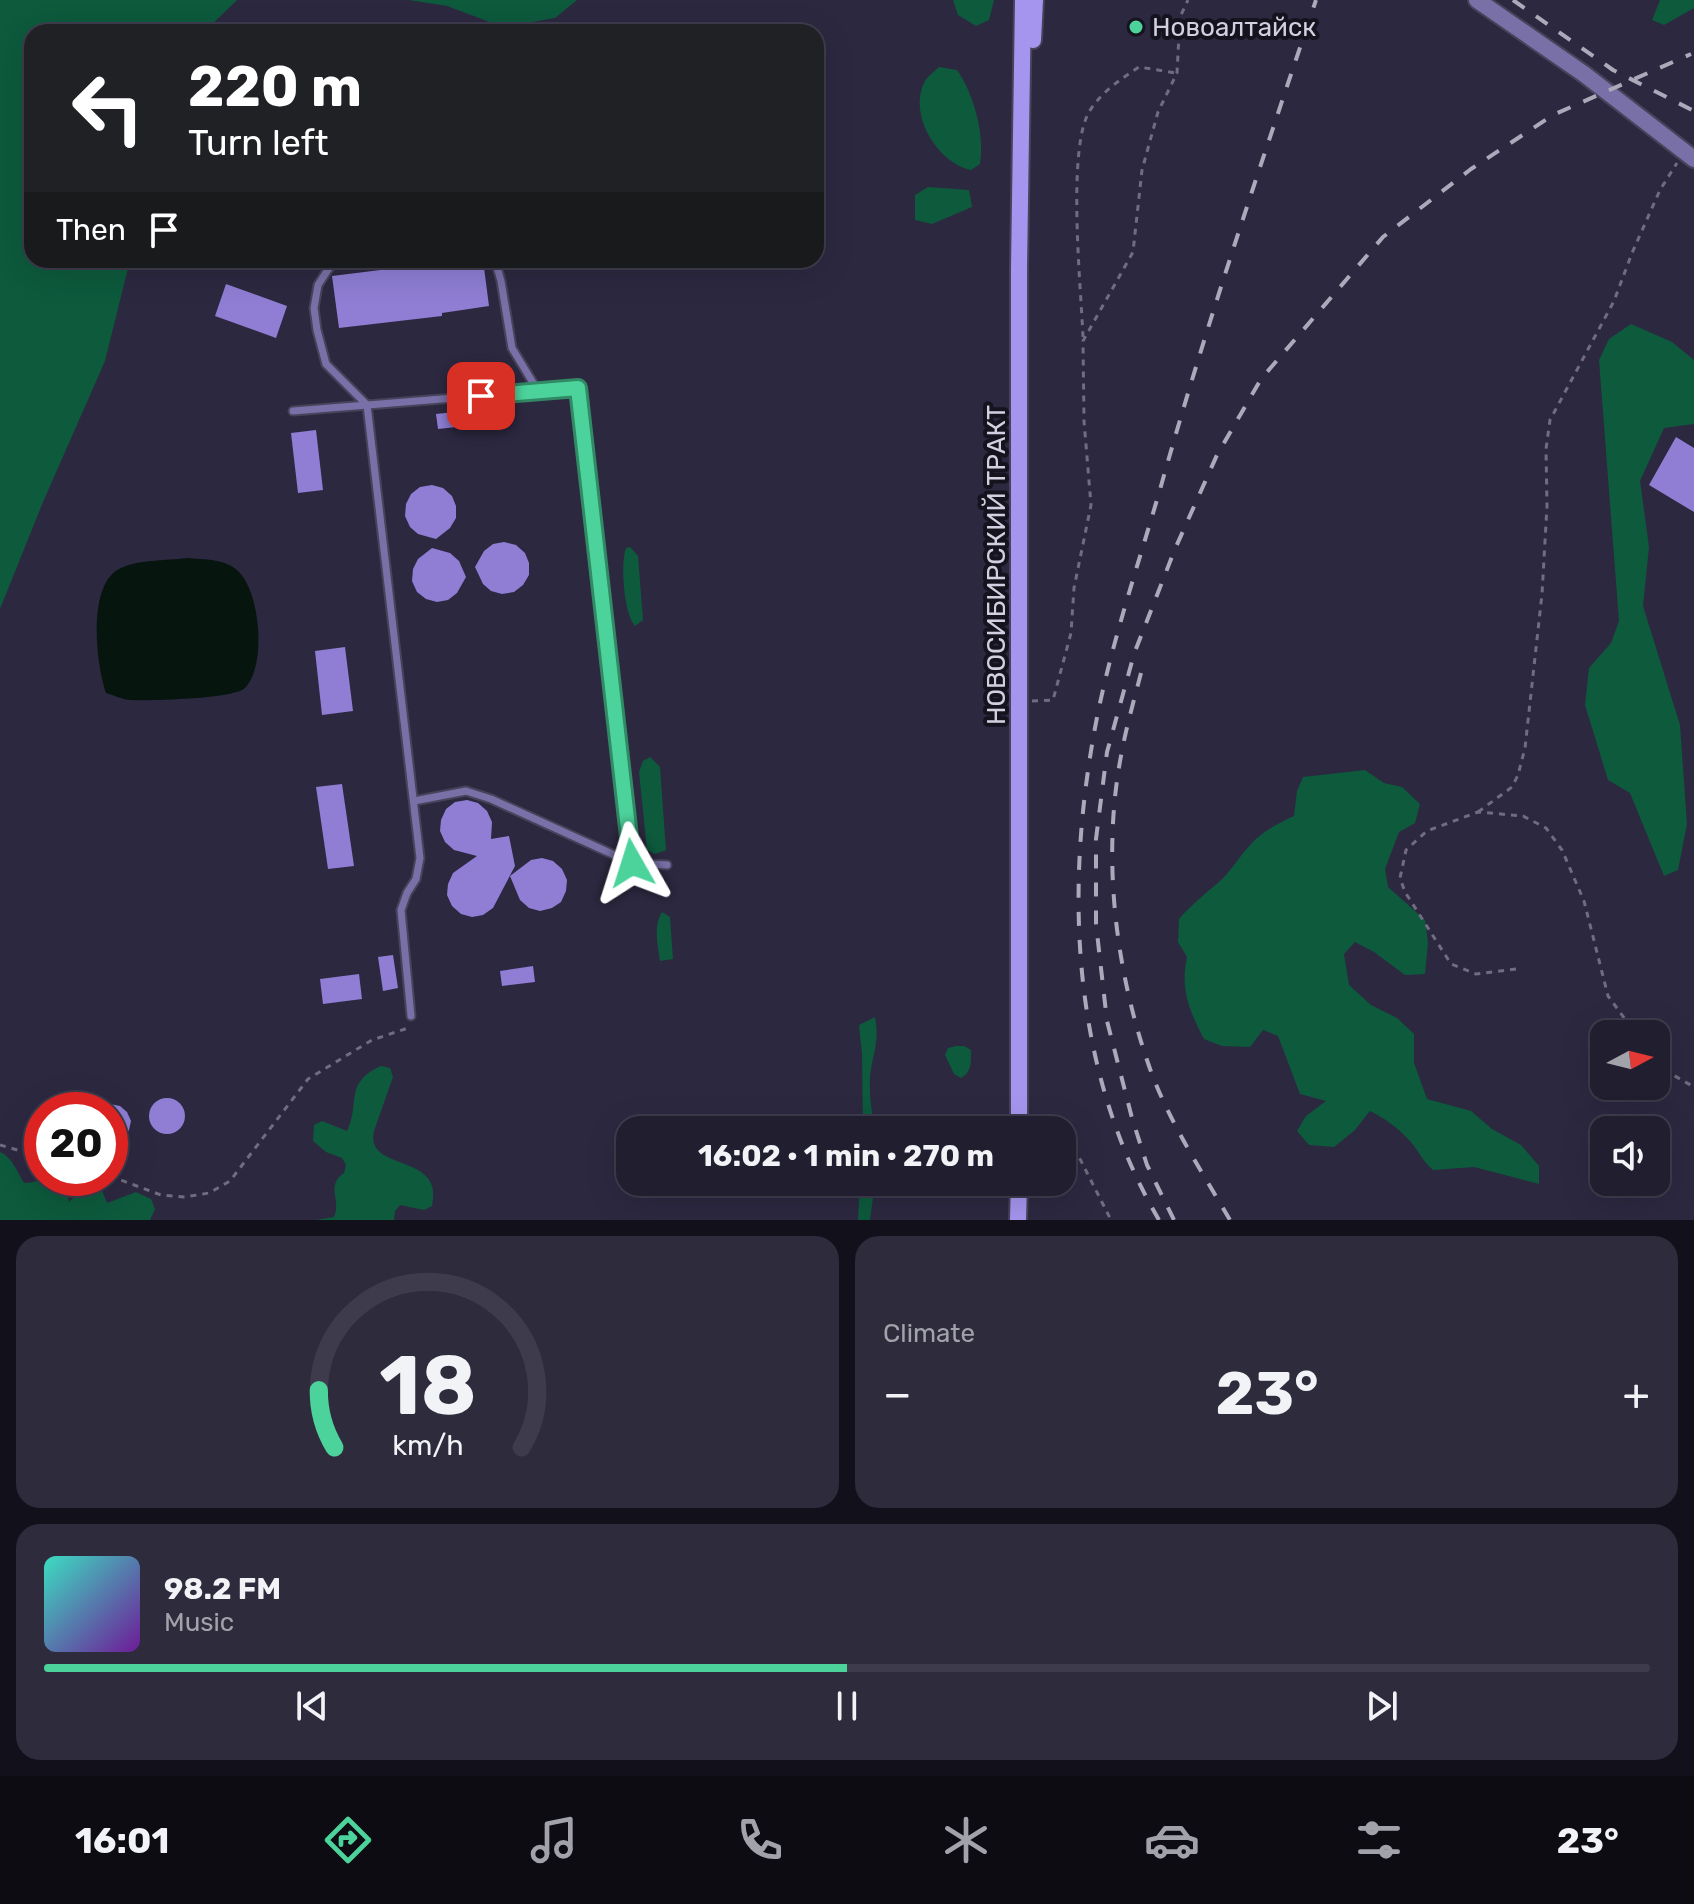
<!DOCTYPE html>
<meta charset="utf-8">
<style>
:root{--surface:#211e30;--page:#2d2b3c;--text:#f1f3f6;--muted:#a2a2ab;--line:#3e3c4c;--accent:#4cd39b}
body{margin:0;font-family:Rubik,sans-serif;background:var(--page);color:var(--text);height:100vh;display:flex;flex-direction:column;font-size:30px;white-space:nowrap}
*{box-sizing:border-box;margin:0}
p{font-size:26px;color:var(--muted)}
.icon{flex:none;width:44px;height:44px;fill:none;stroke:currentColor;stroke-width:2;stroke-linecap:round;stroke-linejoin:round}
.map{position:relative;height:1220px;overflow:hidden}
.sheet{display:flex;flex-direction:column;gap:16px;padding:16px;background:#12101a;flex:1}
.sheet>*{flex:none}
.top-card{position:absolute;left:24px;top:24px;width:800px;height:244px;border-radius:24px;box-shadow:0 8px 32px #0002,0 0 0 2px var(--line);background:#202124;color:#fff;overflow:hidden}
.needle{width:52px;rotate:83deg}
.buttons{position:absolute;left:1590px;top:1020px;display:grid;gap:16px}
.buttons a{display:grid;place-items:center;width:80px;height:80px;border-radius:16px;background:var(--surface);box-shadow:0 8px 32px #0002,0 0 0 2px var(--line);font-size:40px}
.speed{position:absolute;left:24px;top:1092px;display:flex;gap:16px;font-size:40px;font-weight:700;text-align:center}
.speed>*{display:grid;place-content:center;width:104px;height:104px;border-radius:50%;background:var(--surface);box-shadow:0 8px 32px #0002,0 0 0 2px var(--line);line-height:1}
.speed .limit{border:12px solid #d22;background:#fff;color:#111}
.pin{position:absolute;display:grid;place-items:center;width:68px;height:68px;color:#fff;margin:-34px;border-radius:16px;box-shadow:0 4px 12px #0006}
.me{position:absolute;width:88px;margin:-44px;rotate:354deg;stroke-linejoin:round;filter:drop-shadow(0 0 6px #0008)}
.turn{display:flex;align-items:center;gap:28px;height:168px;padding:0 32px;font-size:36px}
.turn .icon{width:104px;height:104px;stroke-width:2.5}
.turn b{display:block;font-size:56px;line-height:68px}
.then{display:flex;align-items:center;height:76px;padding:0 32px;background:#0003;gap:16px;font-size:30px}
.big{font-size:60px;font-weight:700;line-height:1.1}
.sheet .card{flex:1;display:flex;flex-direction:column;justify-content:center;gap:12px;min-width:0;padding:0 28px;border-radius:24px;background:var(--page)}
.sheet .dial{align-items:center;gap:0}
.dial svg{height:208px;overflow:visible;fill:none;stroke:var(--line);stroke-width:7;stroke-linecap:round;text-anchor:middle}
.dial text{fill:var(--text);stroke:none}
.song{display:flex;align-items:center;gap:24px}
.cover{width:96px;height:96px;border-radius:12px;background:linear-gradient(135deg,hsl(170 70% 55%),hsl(280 70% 35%))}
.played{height:8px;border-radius:4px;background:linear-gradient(90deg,var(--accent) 50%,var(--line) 50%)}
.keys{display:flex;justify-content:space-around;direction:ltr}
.heat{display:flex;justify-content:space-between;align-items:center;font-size:44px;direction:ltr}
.sheet .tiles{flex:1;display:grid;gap:16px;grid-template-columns:1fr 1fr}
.card:last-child{grid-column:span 2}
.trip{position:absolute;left:616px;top:1116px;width:460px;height:80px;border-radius:24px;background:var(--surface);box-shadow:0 8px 32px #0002,0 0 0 2px var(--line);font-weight:700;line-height:80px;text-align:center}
.tabs{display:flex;height:128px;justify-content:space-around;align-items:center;background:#0d0c13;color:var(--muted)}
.tabs .icon{width:56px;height:56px}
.tabs .on{color:var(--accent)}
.tabs b{font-size:36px;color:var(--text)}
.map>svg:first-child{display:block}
.green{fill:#0d5a3d}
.water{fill:#06150e}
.building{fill:#8f7ed4}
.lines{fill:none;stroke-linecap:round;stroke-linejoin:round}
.service-casing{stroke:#47435a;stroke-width:11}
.tertiary-casing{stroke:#47435a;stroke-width:20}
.secondary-casing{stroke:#47435a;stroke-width:20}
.path{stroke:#706c81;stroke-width:3;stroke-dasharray:6 6;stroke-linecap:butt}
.service{stroke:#7970a7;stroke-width:7}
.tertiary{stroke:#7970a7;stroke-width:16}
.secondary{stroke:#a695ee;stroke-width:16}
.rail{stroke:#aca9bb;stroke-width:4;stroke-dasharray:14 14;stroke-linecap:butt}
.route-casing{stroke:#318965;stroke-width:20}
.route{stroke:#4cd39b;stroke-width:14}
.poi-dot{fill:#4cd39b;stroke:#14131e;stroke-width:3}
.labels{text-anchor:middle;stroke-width:8;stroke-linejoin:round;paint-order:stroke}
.poi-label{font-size:26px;fill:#d2d0e0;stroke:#14131e;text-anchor:start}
.street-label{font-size:26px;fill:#d2d0e0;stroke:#14131e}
</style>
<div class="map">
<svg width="1694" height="1220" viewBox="0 0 1694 1220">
<rect width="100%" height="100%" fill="#2c2840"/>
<g class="green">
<path d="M0,0H237L204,32H32V260H130L105,361L43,502L0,609Z"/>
<path d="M409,0H577L555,18L503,27L447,6Z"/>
<path d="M953,0H994L989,20L976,26L958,15Z"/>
<path d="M1660,0H1694V8L1664,25L1652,20Z"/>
<path d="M939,67L957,70C974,94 985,135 980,164L971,170C938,163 907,114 925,81C928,76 935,71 939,67Z"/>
<path d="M928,187L969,190L972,207L932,224L915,220V195Z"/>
<path d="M1631,324L1672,342L1694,360V424L1664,428L1640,481L1649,547L1643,606L1680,725L1687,824L1678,870L1664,876L1630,793L1608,780L1585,705L1589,668L1611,643L1619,621L1599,360L1609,339Z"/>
<path d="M630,547L638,556L643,620L635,626C624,615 620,563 626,548Z"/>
<path d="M650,757L660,767L666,850L655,854L647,850L639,772L643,761Z"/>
<path d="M1365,770L1384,783L1402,787L1420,804L1415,823L1399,832L1385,869L1388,887L1425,920L1428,943L1425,974L1405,975L1374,952L1355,942L1344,954L1349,985L1371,1005L1397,1018L1414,1034V1063L1427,1099L1471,1111L1492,1129L1521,1145L1539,1166V1184L1474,1167L1433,1170C1422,1161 1418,1149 1408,1139C1397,1127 1384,1118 1370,1111L1354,1131L1334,1147L1309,1145L1297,1131L1306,1116L1326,1101L1300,1094L1278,1036L1263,1030L1250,1047L1222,1046L1204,1039C1189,1010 1180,989 1187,957L1178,942L1179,919C1193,903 1204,895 1220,881C1232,870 1240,855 1252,843C1263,831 1279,823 1294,816L1297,791L1303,777Z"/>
<path d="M662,912L670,917L673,959L660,961C658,945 653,926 662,912Z"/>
<path d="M875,1017C880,1044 872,1054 870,1079C869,1096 872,1113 875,1130H863L862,1054L859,1025Z"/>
<path d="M956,1046H964L971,1050C971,1062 972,1072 961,1078L954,1074L945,1055L948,1048Z"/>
<path d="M381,1066L390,1068L393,1077L374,1131C364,1173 445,1151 432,1206L424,1210L400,1205L395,1211L394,1220H316L334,1217C342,1201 325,1185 344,1173L346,1165L342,1158L326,1152L313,1141L314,1125L322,1121L347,1131C361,1103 343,1083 381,1066Z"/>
<path d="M0,1152C12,1157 18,1173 24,1183C38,1183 51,1174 64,1181L69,1202L89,1183H99L107,1203L136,1192L151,1199L155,1209L150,1220H0Z"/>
<path d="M860,1182H875L870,1220H858Z"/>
</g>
<path class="water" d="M187,558C204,560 226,558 239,572C260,593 267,665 245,688C234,699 148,701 129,700C121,699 113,695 106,693C96,664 87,586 119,569C138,559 166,561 187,558Z"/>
<g class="building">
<path d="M445,260H483L489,306L442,313V316L339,328L332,276L445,262Z"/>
<path d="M226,284L287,306L276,338L215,316Z"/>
<path d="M501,407L502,422L438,429L436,414Z"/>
<path d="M316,430L323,490L298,493L291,433Z"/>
<path d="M1676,437L1694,448V512L1649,485Z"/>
<path d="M432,485L443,488L452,496L456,506V518L450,528L436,539L418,534L410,527L405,516L406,504L411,494L420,487Z"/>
<path d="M504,542L516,545L525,553L529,563V575L523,585L514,592L502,594L491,591L483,584L475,567L484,551L493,544Z"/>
<path d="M432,548L450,553L459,561L466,577L457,593L448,600L437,602L426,599L417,592L412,581L413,569L418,559Z"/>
<path d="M345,647L353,711L322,715L315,651Z"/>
<path d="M342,784L354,866L328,869L316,787Z"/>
<path d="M467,800L478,803L487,811L492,822L491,839L509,836L515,866L493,908L483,915L472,917L461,914L452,906L447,895L448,884L453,873L477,856L454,850L445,842L440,831L441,820L446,809L455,802Z"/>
<path d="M542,858L553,861L562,869L567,880L566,891L561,902L552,908L540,911L529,908L520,900L510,876L531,860Z"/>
<path d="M393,955L398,988L383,991L378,957Z"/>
<path d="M533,966L535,982L502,986L500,971Z"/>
<path d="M359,974L362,999L323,1004L320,979Z"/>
<circle cx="167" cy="1116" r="18"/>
<path d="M110,1104L120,1106L127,1112L131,1121L129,1130L123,1137L110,1142Z"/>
</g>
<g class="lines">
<defs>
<g id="service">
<path d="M339,260L329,268L318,285L314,308L317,330L326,364L367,405L420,858L416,879L407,893L401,910L411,1016"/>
<path d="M495,260L501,281L512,348L538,391"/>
<path d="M293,411L578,388L632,863"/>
<path d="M414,801L466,791L491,799L632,863L667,865"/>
</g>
<path id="tertiary" d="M1477,0L1584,74L1694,159"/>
<g id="secondary">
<path d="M1033,40L1035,0"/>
<path d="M1019,1130V269L1023,0"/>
<path d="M1018,1220L1019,1182"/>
</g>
</defs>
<use href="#service" class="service-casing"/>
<use href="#tertiary" class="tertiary-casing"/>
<use href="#secondary" class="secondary-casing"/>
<g class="path">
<path d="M1083,337C1081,288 1067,150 1089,112C1101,92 1121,79 1139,67L1176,73"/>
<path d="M1032,701L1053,700L1071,633L1074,588L1091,505L1084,421L1083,341L1133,252L1142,170L1158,112L1177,73L1180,17L1188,0"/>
<path d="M1478,812L1512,787L1518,775L1525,748L1542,594L1547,506L1546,449L1550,420L1614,301L1632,253L1660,190L1677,163"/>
<path d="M1516,969L1476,974L1451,964L1405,892L1400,878L1406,850L1427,831L1478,812L1523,816L1546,828L1562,850L1584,901L1608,996L1636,1034"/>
<path d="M1656,1061L1668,1072L1694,1087"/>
<path d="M1035,1123L1045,1130"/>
<path d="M1062,1143L1077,1153L1111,1220"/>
<path d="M0,1145L42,1157"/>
<path d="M110,1176L161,1195L185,1197L209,1193L230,1181L308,1079L372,1040L411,1027"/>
</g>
<use href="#service" class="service"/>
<use href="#tertiary" class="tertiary"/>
<use href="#secondary" class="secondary"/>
<g class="rail">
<path d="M1513,0L1613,70L1694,111"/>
<path d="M1141,673C1134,700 1126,728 1121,756C1102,856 1115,967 1148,1063C1167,1119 1201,1170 1230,1220"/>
<path d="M1159,1220C1076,1078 1065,910 1091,751C1105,661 1136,573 1161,486C1207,322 1262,161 1316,0"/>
<path d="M1174,1220L1147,1165L1132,1118L1107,1021L1096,924V839L1107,752L1134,654L1175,549L1217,455L1261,379L1383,237L1471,169L1553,115L1691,54"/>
</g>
</g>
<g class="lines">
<defs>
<path id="route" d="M481,396L578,388L632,863"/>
</defs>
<use href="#route" class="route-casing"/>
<use href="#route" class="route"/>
</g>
<circle class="poi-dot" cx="1136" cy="27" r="8"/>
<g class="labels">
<g class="poi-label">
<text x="1152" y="36">Новоалтайск</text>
</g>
<g class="street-label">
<text transform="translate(996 565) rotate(-90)" y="9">НОВОСИБИРСКИЙ ТРАКТ</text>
</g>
</g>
</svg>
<div class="buttons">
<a><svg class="needle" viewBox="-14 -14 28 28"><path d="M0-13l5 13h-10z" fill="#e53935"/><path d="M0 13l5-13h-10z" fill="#a2a2ab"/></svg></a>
<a><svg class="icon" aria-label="sound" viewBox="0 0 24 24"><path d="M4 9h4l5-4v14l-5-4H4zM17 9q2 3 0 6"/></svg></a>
</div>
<div class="speed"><div class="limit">20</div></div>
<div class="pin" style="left:481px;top:396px;background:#d93025"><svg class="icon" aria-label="arrive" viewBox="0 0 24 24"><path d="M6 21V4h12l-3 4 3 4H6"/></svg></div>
<svg class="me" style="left:632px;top:863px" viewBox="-20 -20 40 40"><path d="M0-17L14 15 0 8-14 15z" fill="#4cd39b" stroke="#fff" stroke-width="4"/></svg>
<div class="trip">16:02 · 1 min · 270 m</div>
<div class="top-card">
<div class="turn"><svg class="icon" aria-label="left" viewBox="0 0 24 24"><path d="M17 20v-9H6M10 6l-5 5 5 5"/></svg><div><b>220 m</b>Turn left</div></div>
<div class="then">Then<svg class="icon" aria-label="arrive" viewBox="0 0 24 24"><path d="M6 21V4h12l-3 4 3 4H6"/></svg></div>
</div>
</div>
<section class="sheet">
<div class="tiles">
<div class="card dial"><svg viewBox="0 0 100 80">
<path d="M14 69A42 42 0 1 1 86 69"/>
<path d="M14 69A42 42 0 0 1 8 47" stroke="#4cd39b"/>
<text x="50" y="56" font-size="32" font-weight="700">18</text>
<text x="50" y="72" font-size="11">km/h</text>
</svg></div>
<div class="card"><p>Climate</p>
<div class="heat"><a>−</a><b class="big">23°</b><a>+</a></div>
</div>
<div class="card">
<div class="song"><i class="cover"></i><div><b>98.2 FM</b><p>Music</p></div></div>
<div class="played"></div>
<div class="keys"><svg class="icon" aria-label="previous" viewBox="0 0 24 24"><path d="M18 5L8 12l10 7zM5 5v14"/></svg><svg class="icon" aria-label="pause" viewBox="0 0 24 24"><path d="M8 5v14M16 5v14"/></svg><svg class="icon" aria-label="next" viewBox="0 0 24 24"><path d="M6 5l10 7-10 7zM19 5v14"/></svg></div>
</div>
</div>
</section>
<nav class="tabs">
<b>16:01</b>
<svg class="icon on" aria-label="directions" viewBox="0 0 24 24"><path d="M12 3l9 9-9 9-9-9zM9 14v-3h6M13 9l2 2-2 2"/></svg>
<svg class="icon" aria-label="music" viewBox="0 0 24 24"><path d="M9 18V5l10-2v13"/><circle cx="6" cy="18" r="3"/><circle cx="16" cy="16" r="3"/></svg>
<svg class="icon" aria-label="phone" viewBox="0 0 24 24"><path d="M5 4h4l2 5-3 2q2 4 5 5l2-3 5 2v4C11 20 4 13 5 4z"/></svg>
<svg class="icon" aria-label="climate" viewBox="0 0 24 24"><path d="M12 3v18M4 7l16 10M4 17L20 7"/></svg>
<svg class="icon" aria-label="car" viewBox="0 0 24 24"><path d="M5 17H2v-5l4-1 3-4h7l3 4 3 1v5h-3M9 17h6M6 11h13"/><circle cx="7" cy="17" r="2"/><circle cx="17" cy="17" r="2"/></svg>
<svg class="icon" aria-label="filters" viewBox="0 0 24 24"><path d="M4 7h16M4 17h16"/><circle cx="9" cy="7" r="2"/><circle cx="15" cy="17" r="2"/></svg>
<b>23°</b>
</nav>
